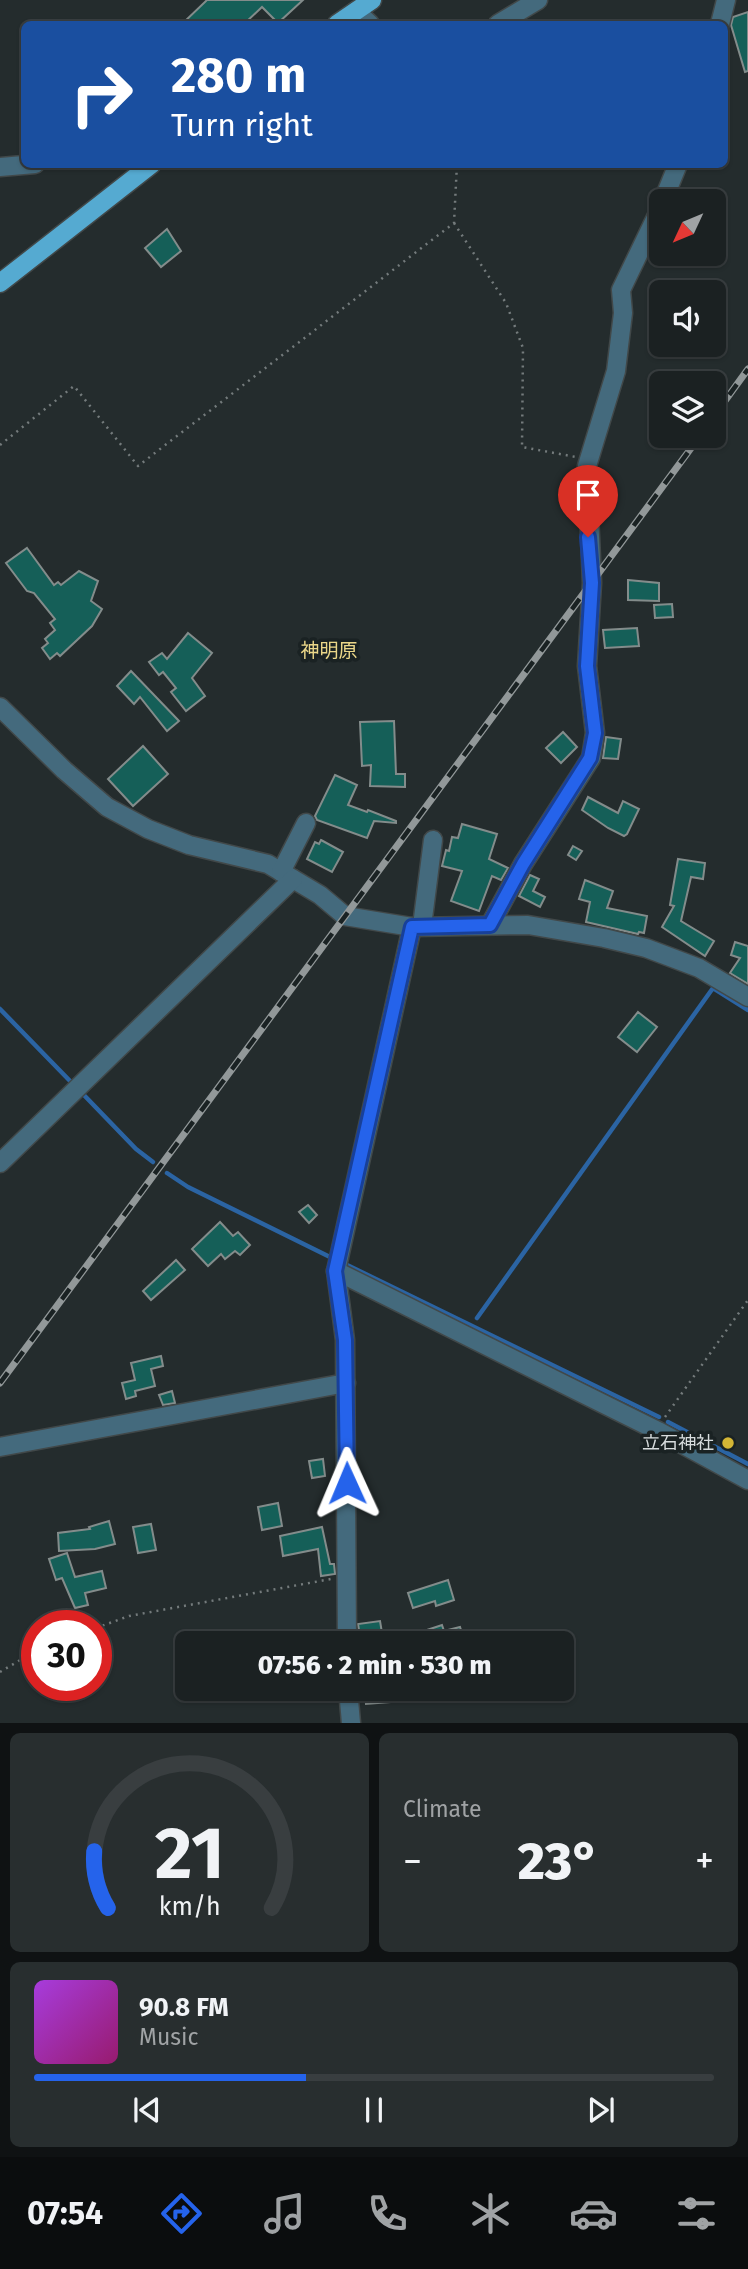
<!DOCTYPE html>
<meta charset="utf-8">
<style>
:root{--surface:#1b2122;--page:#282e2f;--text:#f1f3f6;--muted:#a0a3a5;--line:#393e40;--accent:#2563eb}
body{margin:0;font-family:"Fira Sans","Noto Sans JP",sans-serif;background:var(--page);color:var(--text);height:100vh;display:flex;flex-direction:column;font-size:26px;white-space:nowrap}
*{box-sizing:border-box;margin:0}
p{font-size:23px;color:var(--muted)}
.icon{flex:none;width:38px;height:38px;fill:none;stroke:currentColor;stroke-width:2;stroke-linecap:round;stroke-linejoin:round}
.map{position:relative;height:1723px;overflow:hidden}
.panel{display:flex;flex-direction:column;gap:10px;padding:10px;background:#0f1213;flex:1}
.panel>*{flex:none}
.top-card{position:absolute;left:21px;top:21px;width:707px;height:147px;border-radius:10px;box-shadow:0 2px 5px #0004,0 0 0 2px var(--line);background:#1a4fa0;color:#fff;overflow:hidden}
.needle{width:46px;rotate:226deg}
.tools{position:absolute;left:649px;top:189px;display:grid;gap:14px}
.tools a{display:grid;place-items:center;width:77px;height:77px;border-radius:10px;background:var(--surface);box-shadow:0 2px 5px #0004,0 0 0 2px var(--line);font-size:35px}
.speed{position:absolute;left:21px;top:1610px;display:flex;gap:14px;font-size:35px;font-weight:700;text-align:center}
.speed>*{display:grid;place-content:center;width:91px;height:91px;border-radius:50%;background:var(--surface);box-shadow:0 2px 5px #0004,0 0 0 2px var(--line);line-height:1}
.speed .limit{border:10px solid #d22;background:#fff;color:#111}
.pin{position:absolute;display:grid;place-items:center;width:60px;height:60px;color:#fff;margin:-72px -30px;border-radius:50% 50% 50% 0;rotate:-45deg;box-shadow:0 0 7px #0007}
.pin .icon{rotate:45deg}
.me{position:absolute;width:77px;margin:-38px;rotate:359deg;stroke-linejoin:round;filter:drop-shadow(0 0 5px #0008)}
.turn{display:flex;align-items:center;gap:24px;height:147px;padding:0 35px;font-size:32px}
.turn .icon{width:91px;height:91px;stroke-width:2.5}
.turn b{display:block;font-size:49px;line-height:60px}
.big{font-size:52px;font-weight:800;line-height:1.1}
.panel .card{flex:1;display:flex;flex-direction:column;justify-content:center;gap:10px;min-width:0;padding:0 24px;border-radius:10px;background:var(--page)}
.panel .dial{align-items:center;gap:0}
.dial svg{height:182px;overflow:visible;fill:none;stroke:var(--line);stroke-width:7;stroke-linecap:round;text-anchor:middle}
.dial text{fill:var(--text);stroke:none}
.song{display:flex;align-items:center;gap:21px}
.cover{width:84px;height:84px;border-radius:10px;background:linear-gradient(135deg,hsl(280 70% 55%),hsl(320 70% 35%))}
.played{height:7px;border-radius:4px;background:linear-gradient(90deg,var(--accent) 40%,var(--line) 40%)}
.keys{display:flex;justify-content:space-around;direction:ltr}
.heat{display:flex;justify-content:space-between;align-items:center;font-size:38px;direction:ltr}
.panel .tiles{flex:1;display:grid;gap:10px;grid-template-columns:1fr 1fr}
.card:last-child{grid-column:span 2}
.trip{position:absolute;left:175px;top:1631px;width:399px;height:70px;border-radius:10px;background:var(--surface);box-shadow:0 2px 5px #0004,0 0 0 2px var(--line);font-weight:800;line-height:70px;text-align:center}
.menu{display:flex;height:112px;justify-content:space-around;align-items:center;background:#0b0d0e;color:var(--muted)}
.menu .icon{width:49px;height:49px}
.menu .active{color:var(--accent)}
.menu b{font-size:32px;color:var(--text)}
.map>svg:first-child{display:block}
.lines{fill:none;stroke-linecap:round;stroke-linejoin:round}
.stream{stroke:#2b64a3;stroke-width:4.5}
.building{fill:#155f58;stroke:#838c8b;stroke-width:2}
.minor-casing{stroke:#414849;stroke-width:21}
.major-casing{stroke:#414849;stroke-width:21}
.path{stroke:#747b7c;stroke-width:2.5;stroke-dasharray:2 5;stroke-linecap:butt}
.minor{stroke:#446a7d;stroke-width:18}
.major{stroke:#55aad1;stroke-width:18}
.rail-casing{stroke:#929899;stroke-width:7}
.rail{stroke:#1a2223;stroke-width:4.5;stroke-dasharray:13;stroke-linecap:butt}
.route-casing{stroke:#184099;stroke-width:18}
.route{stroke:#2563eb;stroke-width:12}
.poi-dot{fill:#d4b635;stroke:#1a2223;stroke-width:2.5}
.labels{text-anchor:middle;stroke-width:7;stroke-linejoin:round;paint-order:stroke}
.poi-label{font-size:18px;fill:#d7dcdd;stroke:#1a2223;text-anchor:end}
.neighbourhood-label{font-size:19px;fill:#ebd789;stroke:#1a2223}
</style>
<div class="map">
<svg width="748" height="1723" viewBox="0 0 748 1723">
<rect width="100%" height="100%" fill="#242c2d"/>
<g class="lines">
<g class="stream">
<path d="M0,1009L71,1082"/>
<path d="M81,1092L136,1149L153,1162"/>
<path d="M167,1173L188,1187L332,1258"/>
<path d="M343,1263L659,1417"/>
<path d="M477,1318L713,988L748,1010"/>
<path d="M668,1422L748,1464"/>
</g>
</g>
<g class="building">
<path d="M207,0H303L278,23L262,7L244,24H182Z"/>
<path d="M748,12V71L745,72L731,25L733,17Z"/>
<path d="M167,229L181,251L161,267L145,248Z"/>
<path d="M27,548L54,585L58,582L61,585L79,571L98,581L91,601L102,609L92,626L60,656L57,653L50,659L42,648L48,643L45,639L55,630L50,623L55,619L34,593L27,591L6,563Z"/>
<path d="M628,580L659,583V601L628,600Z"/>
<path d="M672,604L673,617L655,618L654,605Z"/>
<path d="M637,628L639,646L605,648L603,630Z"/>
<path d="M188,633L212,653L192,678L205,696L186,711L171,692L176,688L163,672L159,675L149,662L162,653L167,659Z"/>
<path d="M131,671L179,721L167,731L140,697L134,704L117,686Z"/>
<path d="M394,721L396,774H405V787L370,786L371,765L362,766L360,722Z"/>
<path d="M563,732L577,747L561,763L546,748Z"/>
<path d="M606,737L621,739L618,759L603,758Z"/>
<path d="M143,746L168,774L133,806L108,779Z"/>
<path d="M335,775L357,785L348,805L367,812L368,810L396,821V823L374,821L367,838L317,820L315,816Z"/>
<path d="M588,797L618,813L623,801L639,809L627,834L624,836L608,828L582,810Z"/>
<path d="M462,824L497,834L489,859L508,868L501,880L492,876L479,911L451,901L462,871L442,866L446,850L449,851L452,837L458,838Z"/>
<path d="M321,840L343,852L332,872L307,859L315,842L319,844Z"/>
<path d="M573,846L582,851L576,860L568,855Z"/>
<path d="M678,859L705,863L703,879L691,877L681,921L714,941L705,956L662,927L674,906L670,905Z"/>
<path d="M530,875L539,879L533,891L545,897L540,907L519,896Z"/>
<path d="M585,880L613,891L607,908L647,916L644,933L639,932L638,934L586,922L590,902L579,899Z"/>
<path d="M735,942L748,946V984L730,973L740,958L731,955Z"/>
<path d="M638,1012L657,1027L637,1052L618,1037Z"/>
<path d="M308,1205L317,1215L309,1223L299,1212Z"/>
<path d="M220,1222L233,1236L238,1232L250,1245L240,1255L235,1251L225,1259L221,1254L208,1266L192,1249Z"/>
<path d="M176,1260L185,1270L151,1300L143,1291Z"/>
<path d="M161,1356L163,1366L151,1369L155,1386L135,1391L136,1396L126,1399L122,1383L135,1380L131,1363Z"/>
<path d="M172,1391L175,1403L163,1405L159,1395Z"/>
<path d="M323,1459L325,1476L312,1478L309,1461Z"/>
<path d="M278,1503L282,1526L262,1530L258,1507Z"/>
<path d="M109,1521L115,1544L95,1549L59,1551L58,1533L90,1529L89,1527Z"/>
<path d="M151,1524L156,1550L138,1553L133,1527Z"/>
<path d="M322,1527L330,1564H334L335,1574L321,1576L318,1549L283,1556L280,1536Z"/>
<path d="M67,1553L75,1577L102,1571L106,1588L85,1593L88,1605L75,1608L62,1578L56,1580L49,1559Z"/>
<path d="M448,1580L454,1600L436,1606L435,1601L413,1608L408,1593Z"/>
<path d="M380,1621L382,1633L360,1636L358,1624Z"/>
<path d="M442,1625L444,1631L460,1627L465,1643H430L427,1630Z"/>
<path d="M365,1689H389L390,1702L366,1704Z"/>
</g>
<g class="lines">
<defs>
<g id="minor">
<path d="M356,11L370,24"/>
<path d="M498,24L538,0"/>
<path d="M720,24L726,0"/>
<path d="M0,167L35,164"/>
<path d="M663,201L678,164"/>
<path d="M0,707L64,770L107,807L148,829L189,845L268,864L320,895L345,916L412,927L528,925L604,938L646,948L699,968L748,997"/>
<path d="M281,872L306,823"/>
<path d="M490,925L523,864L591,758L595,733L587,666L592,583L587,466L616,371L623,313L621,290L662,205"/>
<path d="M422,926L433,840"/>
<path d="M0,1163L293,879"/>
<path d="M336,1271L658,1431L748,1480"/>
<path d="M0,1447L346,1383"/>
<path d="M347,1643L345,1340L336,1271L412,927"/>
<path d="M348,1689L351,1723"/>
</g>
<g id="major">
<path d="M337,24L372,0"/>
<path d="M0,283L152,164"/>
</g>
</defs>
<use href="#minor" class="minor-casing"/>
<use href="#major" class="major-casing"/>
<g class="path">
<path d="M454,223L506,303L523,348L522,447L576,457"/>
<path d="M0,445L74,386L138,466L454,223L457,164"/>
<path d="M665,1417L748,1300"/>
<path d="M96,1628L129,1616L331,1579"/>
<path d="M0,1672L37,1650"/>
</g>
<use href="#minor" class="minor"/>
<use href="#major" class="major"/>
<defs>
<g id="rail">
<path d="M714,416L748,369"/>
<path d="M0,1383L700,436"/>
</g>
</defs>
<use href="#rail" class="rail-casing"/>
<use href="#rail" class="rail"/>
</g>
<g class="lines">
<defs>
<path id="route" d="M347,1483L345,1340L335,1271L412,927L490,925L523,864L590,758L595,733L587,666L592,583L588,537"/>
</defs>
<use href="#route" class="route-casing"/>
<use href="#route" class="route"/>
</g>
<circle class="poi-dot" cx="728" cy="1443" r="7"/>
<g class="labels">
<g class="poi-label">
<text x="714" y="1449">立石神社</text>
</g>
<g class="neighbourhood-label">
<text x="329" y="657">神明原</text>
</g>
</g>
</svg>
<div class="tools">
<a><svg class="needle" viewBox="-14 -14 28 28"><path d="M0-13l5 13h-10z" fill="#e53935"/><path d="M0 13l5-13h-10z" fill="#a0a3a5"/></svg></a>
<a><svg class="icon" aria-label="sound" viewBox="0 0 24 24"><path d="M4 9h4l5-4v14l-5-4H4zM17 9q2 3 0 6"/></svg></a>
<a><svg class="icon" aria-label="layers" viewBox="0 0 24 24"><path d="M12 4l9 5-9 5-9-5zM3 14l9 5 9-5"/></svg></a>
</div>
<div class="speed"><div class="limit">30</div></div>
<div class="pin" style="left:588px;top:537px;background:#d93025"><svg class="icon" aria-label="arrive" viewBox="0 0 24 24"><path d="M6 21V4h12l-3 4 3 4H6"/></svg></div>
<svg class="me" style="left:347px;top:1483px" viewBox="-20 -20 40 40"><path d="M0-17L14 15 0 8-14 15z" fill="#2563eb" stroke="#fff" stroke-width="4"/></svg>
<div class="trip">07:56 · 2 min · 530 m</div>
<div class="top-card">
<div class="turn"><svg class="icon" aria-label="right" viewBox="0 0 24 24"><path d="M7 20v-9h11M14 6l5 5-5 5"/></svg><div><b>280 m</b>Turn right</div></div>
</div>
</div>
<section class="panel">
<div class="tiles">
<div class="card dial"><svg viewBox="0 0 100 80">
<path d="M14 69A42 42 0 1 1 86 69"/>
<path d="M14 69A42 42 0 0 1 8 44" stroke="#2563eb"/>
<text x="50" y="56" font-size="32" font-weight="700">21</text>
<text x="50" y="72" font-size="11">km/h</text>
</svg></div>
<div class="card"><p>Climate</p>
<div class="heat"><a>−</a><b class="big">23°</b><a>+</a></div>
</div>
<div class="card">
<div class="song"><i class="cover"></i><div><b>90.8 FM</b><p>Music</p></div></div>
<div class="played"></div>
<div class="keys"><svg class="icon" aria-label="previous" viewBox="0 0 24 24"><path d="M18 5L8 12l10 7zM5 5v14"/></svg><svg class="icon" aria-label="pause" viewBox="0 0 24 24"><path d="M8 5v14M16 5v14"/></svg><svg class="icon" aria-label="next" viewBox="0 0 24 24"><path d="M6 5l10 7-10 7zM19 5v14"/></svg></div>
</div>
</div>
</section>
<nav class="menu">
<b>07:54</b>
<svg class="icon active" aria-label="directions" viewBox="0 0 24 24"><path d="M12 3l9 9-9 9-9-9zM9 14v-3h6M13 9l2 2-2 2"/></svg>
<svg class="icon" aria-label="music" viewBox="0 0 24 24"><path d="M9 18V5l10-2v13"/><circle cx="6" cy="18" r="3"/><circle cx="16" cy="16" r="3"/></svg>
<svg class="icon" aria-label="phone" viewBox="0 0 24 24"><path d="M5 4h4l2 5-3 2q2 4 5 5l2-3 5 2v4C11 20 4 13 5 4z"/></svg>
<svg class="icon" aria-label="climate" viewBox="0 0 24 24"><path d="M12 3v18M4 7l16 10M4 17L20 7"/></svg>
<svg class="icon" aria-label="car" viewBox="0 0 24 24"><path d="M5 17H2v-5l4-1 3-4h7l3 4 3 1v5h-3M9 17h6M6 11h13"/><circle cx="7" cy="17" r="2"/><circle cx="17" cy="17" r="2"/></svg>
<svg class="icon" aria-label="filters" viewBox="0 0 24 24"><path d="M4 7h16M4 17h16"/><circle cx="9" cy="7" r="2"/><circle cx="15" cy="17" r="2"/></svg>
</nav>
